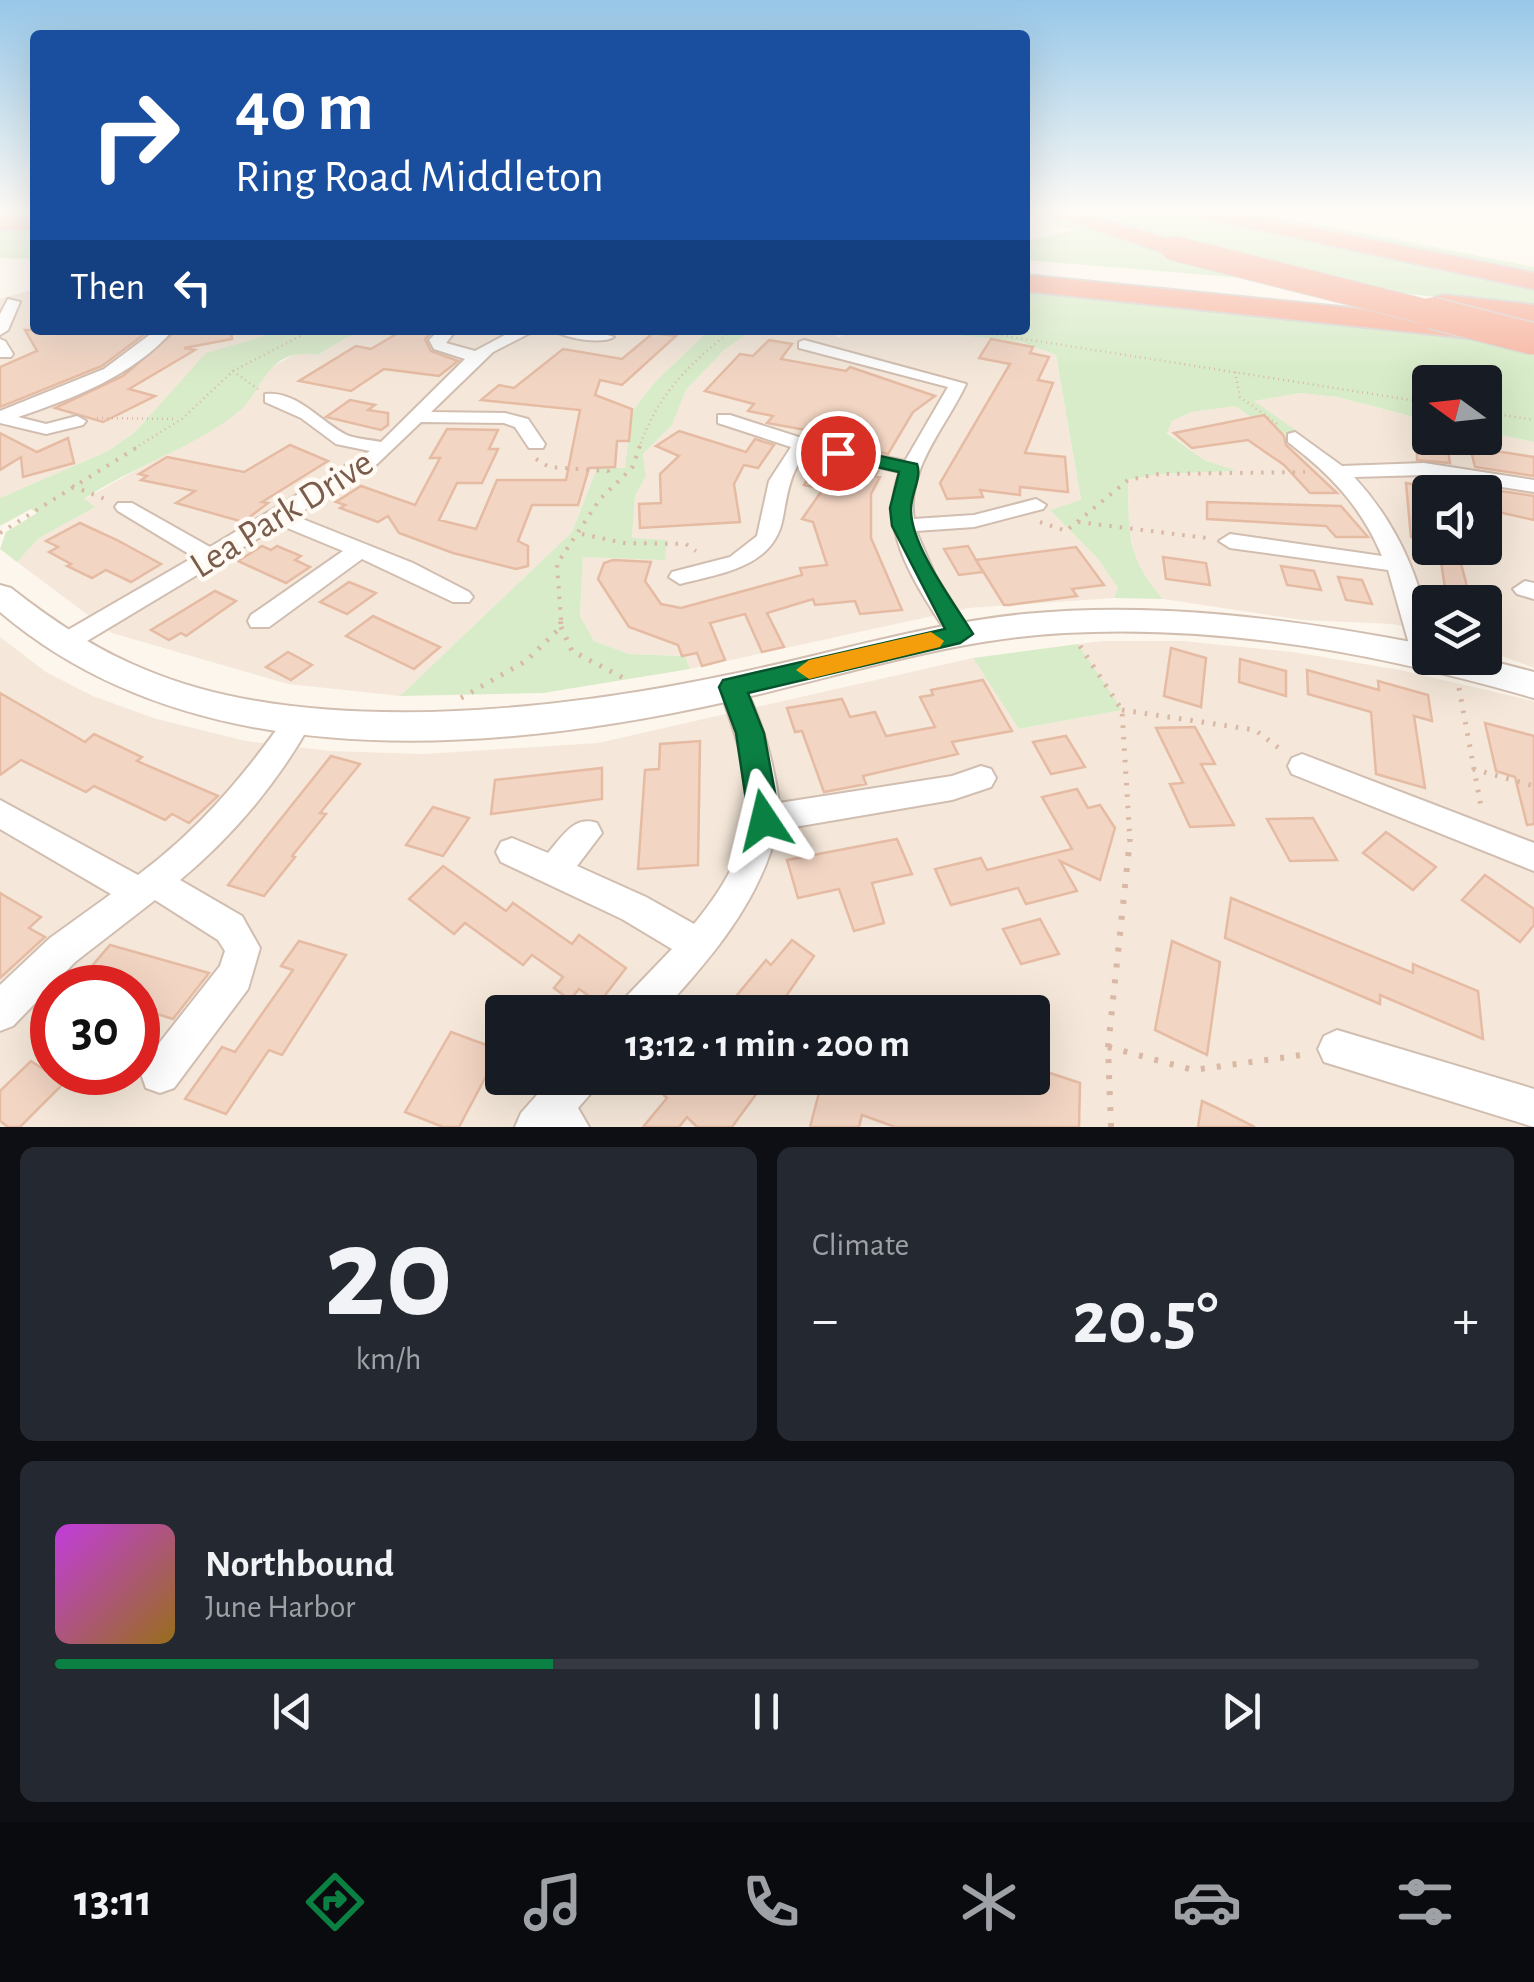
<!DOCTYPE html>
<meta charset="utf-8">
<style>
:root{--surface:#171b24;--page:#242831;--text:#f1f3f6;--muted:#9ea1a6;--line:#363941;--accent:#0b8043}
body{margin:0;font-family:"Alegreya Sans",sans-serif;background:var(--page);color:var(--text);height:100vh;display:flex;flex-direction:column;font-size:38px;white-space:nowrap}
*{box-sizing:border-box;margin:0}
p{font-size:32px;color:var(--muted)}
.icon{flex:none;width:55px;height:55px;fill:none;stroke:currentColor;stroke-width:2;stroke-linecap:round;stroke-linejoin:round}
.map{position:relative;height:1127px;overflow:hidden}
.sheet{display:flex;flex-direction:column;gap:20px;padding:20px;background:#0d0f14;flex:1}
.sheet>*{flex:none}
.hud{position:absolute;left:30px;top:30px;width:1000px;height:305px;border-radius:10px;box-shadow:0 10px 40px #0002;background:#1a4fa0;color:#fff;overflow:hidden}
.needle{width:65px;rotate:285deg}
.tools{position:absolute;left:1412px;top:365px;display:grid;gap:20px}
.tools a{display:grid;place-items:center;width:90px;height:90px;border-radius:10px;background:var(--surface);box-shadow:0 10px 40px #0002;font-size:50px}
.speed{position:absolute;left:30px;top:965px;display:flex;gap:20px;font-size:50px;font-weight:700;text-align:center}
.speed>*{display:grid;place-content:center;width:130px;height:130px;border-radius:50%;background:var(--surface);box-shadow:0 10px 40px #0002;line-height:1}
.speed .limit{border:15px solid #d22;background:#fff;color:#111}
.pin{position:absolute;display:grid;place-items:center;width:85px;height:85px;color:#fff;margin:-42px;border:5px solid #fff;border-radius:50%;box-shadow:0 2px 10px #0007}
.me{position:absolute;width:110px;margin:-55px;rotate:350deg;stroke-linejoin:round;filter:drop-shadow(0 0 8px #0008)}
.turn{display:flex;align-items:center;gap:35px;height:210px;padding:0 40px;font-size:45px}
.turn .icon{width:130px;height:130px;stroke-width:2.5}
.turn b{display:block;font-size:70px;line-height:85px}
.then{display:flex;align-items:center;height:95px;padding:0 40px;background:#0003;gap:20px;font-size:38px}
.big{font-size:75px;font-weight:600;line-height:1.1}
.sheet .card{flex:1;display:flex;flex-direction:column;justify-content:center;gap:15px;min-width:0;padding:0 35px;border-radius:15px;background:var(--page)}
.sheet .dial{align-items:center;gap:0}
.dial b{font-size:130px;line-height:1}
.song{display:flex;align-items:center;gap:30px}
.cover{width:120px;height:120px;border-radius:15px;background:linear-gradient(135deg,hsl(290 70% 55%),hsl(40 70% 35%))}
.played{height:10px;border-radius:5px;background:linear-gradient(90deg,var(--accent) 35%,var(--line) 35%)}
.keys{display:flex;justify-content:space-around;direction:ltr}
.heat{display:flex;justify-content:space-between;align-items:center;font-size:55px;direction:ltr}
.sheet .tiles{flex:1;display:grid;gap:20px;grid-template-columns:1fr 1fr}
.card:last-child{grid-column:span 2}
.trip{position:absolute;left:485px;top:995px;width:565px;height:100px;border-radius:10px;background:var(--surface);box-shadow:0 10px 40px #0002;font-weight:600;line-height:100px;text-align:center}
.menu{display:flex;height:160px;justify-content:space-around;align-items:center;background:#090b0e;color:var(--muted)}
.menu .icon{width:70px;height:70px}
.menu .active{color:var(--accent)}
.menu b{font-size:45px;color:var(--text)}
.map>svg:first-child{display:block}
.residential{fill:#f5e8da;fill-rule:evenodd}
.green{fill:#d8ecc9}
.building{fill:#f3d5c3;stroke:#e6bba3;stroke-width:2.5}
.lines{fill:none;stroke-linecap:round;stroke-linejoin:round}
.minor-casing{stroke:#d1beb0;stroke-width:4}
.tertiary-casing{stroke:#d1beb0;stroke-width:4}
.motorway-casing{stroke:#dad1cd;stroke-width:4}
.path-far3{stroke:#d9b8a5;stroke-width:2.5;stroke-dasharray:1 4;stroke-linecap:butt}
.path-far2{stroke:#d9b8a5;stroke-width:4;stroke-dasharray:2.5 8;stroke-linecap:butt}
.path-far1{stroke:#d9b8a5;stroke-width:5;stroke-dasharray:2.5 9;stroke-linecap:butt}
.path{stroke:#d9b8a5;stroke-width:6;stroke-dasharray:4 12;stroke-linecap:butt}
.minor{fill:#fff;fill-rule:evenodd}
.tertiary{fill:#fff;fill-rule:evenodd}
.motorway{fill:#f7b7a3;fill-rule:evenodd}
.motorway-bridge-far1-casing{stroke:#dad1cd;stroke-width:26;stroke-linecap:butt}
.motorway-bridge-casing{stroke:#dad1cd;stroke-width:34;stroke-linecap:butt}
.motorway-bridge-far1{stroke:#f7b7a3;stroke-width:24}
.motorway-bridge{stroke:#f7b7a3;stroke-width:31}
.route{fill:#0b8043;stroke:#07532c;stroke-width:2.5}
.slow{fill:#f59e0b}
.labels{text-anchor:middle;stroke-width:9;stroke-linejoin:round;paint-order:stroke}
.street-label{font-size:38px;fill:#7a5c4d;stroke:#fffaf3}
</style>
<div class="map">
<svg width="1534" height="1127" viewBox="0 0 1534 1127">
<rect width="100%" height="100%" fill="#fdf6ec"/>
<g class="residential">
<path d="M35,289V330H284L207,353L135,432L108,451L0,498V299Z"/>
<path d="M360,330H709L653,384L633,411L625,468H597L572,532L400,696L288,684L112,633L17,562L39,538L94,507L83,500L238,413L265,371L299,352L319,355Z"/>
<path d="M752,330H827L839,338L852,330H909L1022,342L1056,355L1081,501L1050,510L1099,560L1119,588L1114,598L969,608L690,669L685,656L629,654L594,641L580,616L583,556L632,539L635,496L646,476L643,454L672,425L686,390L724,350Z"/>
<path d="M1301,393L1337,397L1430,421V438H1485V432L1534,442V668L1485,650V602H1430V631L1392,624L1302,620L1163,599L1138,571L1129,528L1128,480L1159,474L1233,471L1204,460L1167,432L1172,421L1192,412L1235,406L1278,435L1295,430L1253,401ZM1430,492H1485V548H1430Z"/>
<path d="M0,637L46,672L93,696L153,718L246,741L330,751L424,754L598,743L973,658L1020,729L1121,710L1078,644L1102,641H1183L1293,652L1400,670L1534,701V1127H0ZM52,988H138V1072H52ZM502,1012H1032V1078H502Z"/>
</g>
<g class="green">
<path d="M1040,212L1268,280L1025,260V242L1073,230L1025,213Z"/>
<path d="M1076,212H1186L1534,285V307L1359,289Z"/>
<path d="M1228,212H1259L1534,267V275Z"/>
<path d="M0,228H35V259L0,258Z"/>
<path d="M1025,292L1494,338L1534,347V442L1485,432V382H1430V421L1337,397L1301,393L1254,401L1297,431L1278,435L1235,406L1192,412L1172,421L1167,433L1204,460L1236,471L1159,474L1128,480C1129,534 1126,557 1163,599L1114,598L1118,588L1099,560L1050,510L1081,500L1056,355L1022,342L909,330H1025Z"/>
<path d="M284,330H360L318,355C266,346 266,389 236,414C194,447 130,468 84,499L95,507L39,538L17,562L0,549L6,532L37,513L31,509L0,526V498L108,451L135,432L206,353Z"/>
<path d="M709,330H752L724,350L686,390L672,425L643,454L646,476L635,496L632,538L667,540L665,560L583,557L580,616L594,641L629,654L685,656L690,669L543,693L400,696L572,532L597,468H625L632,412L653,384Z"/>
<path d="M1078,644L1122,710L1019,729L973,658Z"/>
</g>
<g class="building">
<path d="M25,330H150L102,366L0,407V367L37,351Z"/>
<path d="M177,330H231L232,339L184,348L195,350L129,389L155,396L103,422L55,408L123,376Z"/>
<path d="M403,330H434L425,339L431,351L458,361L439,376L384,369L351,391L299,381L356,346L371,349Z"/>
<path d="M653,333L676,336L622,385L600,380L595,395L632,409L629,441H617L615,467L589,468L578,505H532L518,541L528,546V566L516,569L453,553L399,533L388,516L378,522L340,508L345,505L336,502L361,486L415,505L440,458H430L447,429L498,430L489,449H498L482,483H457L439,520L476,529L497,480H566L580,410L481,400L499,385L514,388L563,349L622,359Z"/>
<path d="M991,339L1033,347L1030,353L1049,357L1038,380L1053,383L1025,453L1065,457L1068,492L1020,487V495L980,490L983,497L947,499L940,483L1010,364L979,358Z"/>
<path d="M769,340L792,344L781,359L846,371L850,367L935,396L913,412L888,454L857,447L861,440L767,423L773,416L748,411L754,404L705,391L740,354L753,356Z"/>
<path d="M350,400L375,405L368,410L388,413V425L381,430L326,417Z"/>
<path d="M1264,415L1284,436L1286,445L1337,493H1310L1284,465L1248,440L1192,448L1174,433Z"/>
<path d="M679,431L746,452L755,439L774,445L758,468L744,465L734,484L740,522L640,528L639,504L661,503L660,474L679,456L656,446Z"/>
<path d="M0,433L37,452L68,438L74,463L23,477L21,457L0,470Z"/>
<path d="M1417,438L1447,444L1450,463L1417,460Z"/>
<path d="M290,445L328,461L262,502L268,503L243,522L176,503L195,491L141,480L147,476L139,474L167,457L244,472Z"/>
<path d="M1470,447L1534,457V476L1475,467Z"/>
<path d="M846,464L878,471L875,476L880,477L871,494V538L902,610L860,614L855,601L815,605L813,599L767,613L784,647L762,652L745,614L710,623L725,660L702,666L697,653L682,656L678,645L629,627L598,579L604,563L613,560L651,562L645,581L661,604L681,608L802,575L800,568L827,565L813,522L802,519L823,489L804,485L816,467L840,473Z"/>
<path d="M1418,479L1453,483L1454,492H1430V542L1411,537L1406,483L1418,485Z"/>
<path d="M1480,488L1534,496V520L1485,509V492Z"/>
<path d="M1207,502L1341,506L1368,537H1336L1326,526L1207,519Z"/>
<path d="M80,523L117,540L161,564L131,582L106,570L92,578L67,566L71,564L49,552L58,547L46,541Z"/>
<path d="M262,546L271,550L277,546L301,556L295,560L310,567L286,583L238,561Z"/>
<path d="M968,546L983,572L959,575L944,549Z"/>
<path d="M1076,547L1104,585L1072,589L1077,596L1009,605H1004L976,560Z"/>
<path d="M1439,548H1457L1471,602H1447Z"/>
<path d="M1163,557L1206,563L1210,585L1166,579Z"/>
<path d="M1281,566L1314,571L1321,590L1287,585Z"/>
<path d="M1338,577L1362,580L1372,604L1346,600Z"/>
<path d="M349,582L376,593L347,614L320,602Z"/>
<path d="M215,591L236,601L186,636L181,633L169,640L151,630Z"/>
<path d="M373,616L388,623L440,647L414,669L346,636Z"/>
<path d="M1171,648L1206,658L1201,707L1164,696Z"/>
<path d="M288,652L312,665L291,680L266,667Z"/>
<path d="M1240,659L1286,671V696L1239,682Z"/>
<path d="M1307,670L1379,690L1378,681L1428,695L1432,721L1414,716L1425,788L1376,774L1371,712L1308,694Z"/>
<path d="M983,680L1012,731L952,742L958,754L863,776L866,784L824,792L802,731L795,732L787,708L842,699L850,717L875,712L886,736L935,727L920,697L933,695L931,690Z"/>
<path d="M0,693L85,742L94,734L142,757L137,761L218,796L189,823L172,814L165,820L94,786L86,792L21,760L0,775Z"/>
<path d="M1485,723L1534,736V824L1527,825L1515,777L1496,771Z"/>
<path d="M1195,727L1215,764H1201L1234,825L1190,827L1170,784L1183,783L1156,728Z"/>
<path d="M1066,736L1085,767L1051,774L1033,742Z"/>
<path d="M700,741L698,865L638,869L645,770L659,769L660,744Z"/>
<path d="M331,756L360,764L320,813L326,814L292,856L295,857L264,896L228,885Z"/>
<path d="M602,768V799L491,814L495,780Z"/>
<path d="M1077,789L1088,808L1100,805L1115,828L1100,880L1060,861L1077,891L1026,904L1018,888L951,905L935,869L981,858L987,870L1072,849L1042,797Z"/>
<path d="M433,807L469,818L443,856L406,845Z"/>
<path d="M1313,818L1337,860L1290,861L1267,819Z"/>
<path d="M1386,832L1436,867L1413,890L1363,853Z"/>
<path d="M897,839L912,874L872,883L884,923L854,931L839,889L798,898L787,860Z"/>
<path d="M443,866L506,911L513,903L572,944L579,935L626,968L599,1003L579,989L570,1000L554,988L563,977L532,955L523,965L465,923L454,934L409,899Z"/>
<path d="M1485,875L1534,909V925L1520,942L1462,900Z"/>
<path d="M0,893L41,917L29,928L45,937L0,978Z"/>
<path d="M1231,898L1413,973V964L1478,991L1483,1039L1380,995V1004L1225,938Z"/>
<path d="M1040,919L1059,954L1021,964L1003,929Z"/>
<path d="M792,940L814,956L775,1012H723L766,960L771,965Z"/>
<path d="M299,941L346,955L282,1055L269,1050L226,1114L185,1099L222,1047L235,1052L293,970L281,966Z"/>
<path d="M1172,941L1220,962L1207,1055L1155,1030Z"/>
<path d="M110,945L174,963L209,973L173,1019L138,1008V988H73Z"/>
<path d="M451,1032L500,1050L459,1127H443L405,1112Z"/>
<path d="M31,1061L64,1083L20,1127H8L0,1121V1091Z"/>
<path d="M1035,1068L1080,1083L1079,1127H895L862,1115L859,1127H810L823,1078H1034Z"/>
<path d="M668,1078H768L732,1127H697L687,1117L679,1127H643L667,1098L658,1090Z"/>
<path d="M1202,1101L1215,1107L1255,1127H1198Z"/>
</g>
<g class="lines">
<defs>
<g id="minor">
<path d="M8,299L20,302L8,330L0,335V314Z"/>
<path d="M156,330H173C133,376 74,398 18,417L46,424L77,416L86,421L83,425L46,434L0,423V411L104,369Z"/>
<path d="M439,330H456L446,343L475,351L514,330H536L493,352L431,412L505,413L528,419L545,444L543,448H529L515,427L504,423L421,422L377,464L295,516L413,563L469,592L473,597L469,602H453L362,559L269,627H251L248,621L251,615L343,551L280,525L72,650H54L50,644L54,638L194,557L118,511L115,507L118,503H132L210,547L370,451L336,444L301,418L265,402V394C298,390 322,424 349,436C359,439 371,440 381,442L465,359L434,349L429,340Z"/>
<path d="M552,330H590L614,337C600,345 566,338 552,330Z"/>
<path d="M0,339L5,341L13,354L11,357H0Z"/>
<path d="M804,340L966,384C947,426 905,470 914,519L974,515L1036,499L1046,505L1043,509L974,527L916,531L935,575L972,634L969,640H951C920,589 875,533 900,472L807,452C790,472 788,491 783,517C775,567 722,573 680,584L669,577L672,572L730,557L757,536L769,481L791,447L718,423V415H730L808,440L905,461L948,387L799,348V342Z"/>
<path d="M1295,432L1342,466L1424,463L1534,480V492L1424,475L1354,477C1398,524 1430,593 1430,658H1439L1435,664H1417L1413,658L1388,570L1230,548L1219,541L1230,534L1382,556C1361,506 1330,474 1288,442V434Z"/>
<path d="M1525,581L1534,583V599L1517,594L1513,589Z"/>
<path d="M732,677L741,680C761,716 774,763 779,803L952,776L981,766L991,769L996,778L991,787L952,800L777,830C759,903 711,958 662,1012H619L624,999L672,949L622,919L501,862L496,852L501,842L512,838L548,853C562,837 574,815 597,823L602,833L577,866L646,897L694,924C766,837 755,787 719,687L723,680Z"/>
<path d="M299,708L309,712L313,719C280,780 233,836 180,880L242,916L260,948L248,989L174,1088L160,1093L146,1088L141,1074L146,1060L220,966L225,951L218,940L155,900L75,962L13,1026L0,1031V985L50,938L111,894L0,829V800L138,875C199,830 246,774 289,712Z"/>
<path d="M1302,754L1534,843V871L1292,774L1288,766L1292,758Z"/>
<path d="M1337,1030L1534,1089V1127L1324,1062L1318,1049L1324,1036Z"/>
<path d="M552,1078H597L592,1092L578,1108L589,1127H515L521,1113Z"/>
</g>
<path id="tertiary" d="M0,585L11,588C53,621 96,650 146,670C311,739 557,711 728,675C827,655 924,624 1024,614C1158,601 1291,619 1422,644L1430,646V658H1480L1534,672V698C1382,654 1223,624 1064,633C950,639 841,676 730,701C494,754 196,779 0,612Z"/>
<g id="motorway">
<path d="M1045,212H1078L1181,243L1185,248L1181,253H1165Z"/>
<path d="M1194,212H1235L1534,273V289L1205,218Z"/>
<path d="M35,215V229L0,230V216Z"/>
<path d="M1025,275L1479,321L1493,330L1479,339L1025,291Z"/>
<path d="M1444,295L1534,305V321L1435,309L1431,303L1435,297Z"/>
</g>
</defs>
<use href="#minor" class="minor-casing"/>
<use href="#tertiary" class="tertiary-casing"/>
<use href="#motorway" class="motorway-casing"/>
<g class="path-far3">
<path d="M967,330L1430,403"/>
<path d="M233,371L258,389"/>
<path d="M1235,372L1240,397L1280,426"/>
<path d="M1485,412L1534,420"/>
<path d="M97,418L177,419"/>
<path d="M135,448L182,419L233,371L312,330"/>
<path d="M639,448C658,394 687,366 732,330"/>
</g>
<g class="path-far2">
<path d="M536,459L549,467L608,471L611,480"/>
<path d="M72,486L105,499"/>
<path d="M1040,522L1066,531L1128,480L1159,474L1305,472"/>
<path d="M1078,522L1207,538"/>
<path d="M0,533L139,446"/>
<path d="M582,534L624,543L686,544L696,551"/>
<path d="M561,620L557,564L600,499L632,468L640,446"/>
</g>
<g class="path-far1">
<path d="M561,627L572,651L629,681"/>
<path d="M1080,646L1122,710L1130,842"/>
<path d="M1459,688L1482,812"/>
<path d="M461,698L526,661L561,627L560,617"/>
<path d="M1122,710L1255,730L1284,752"/>
<path d="M1473,769L1534,786"/>
</g>
<g class="path">
<path d="M1108,1047L1193,1070L1309,1054"/>
<path d="M1111,1127L1108,1047L1130,839"/>
</g>
<use href="#minor" class="minor"/>
<use href="#tertiary" class="tertiary"/>
<use href="#motorway" class="motorway"/>
<defs>
<path id="motorway-bridge-far1" d="M1173,248L1442,316"/>
<path id="motorway-bridge" d="M1432,313L1534,339"/>
</defs>
<use href="#motorway-bridge-far1" class="motorway-bridge-far1-casing"/>
<use href="#motorway-bridge" class="motorway-bridge-casing"/>
<use href="#motorway-bridge-far1" class="motorway-bridge-far1"/>
<use href="#motorway-bridge" class="motorway-bridge"/>
</g>
<linearGradient id="sky" x2="0" y2="1"><stop stop-color="#97c7e8"/><stop offset="0.57" stop-color="#fefbf6"/><stop offset="1" stop-color="#fefbf6" stop-opacity="0"/></linearGradient>
<rect width="1534" height="370" fill="url(#sky)"/>
<path class="route" d="M838,447L917,464C922,478 911,493 911,509C910,545 954,603 973,634L960,643L748,693L764,733L780,820L775,829L764,833L754,829L749,820L736,733L719,687L723,680L945,629L892,526L890,508L899,472L832,457L829,453Z"/>
<path class="slow" d="M931,632L944,641L940,647L809,679L796,670L809,660Z"/>
<g class="labels">
<g class="street-label">
<text transform="translate(281 513) rotate(-32)" y="13">Lea Park Drive</text>
</g>
</g>
</svg>
<div class="tools">
<a><svg class="needle" viewBox="-14 -14 28 28"><path d="M0-13l5 13h-10z" fill="#e53935"/><path d="M0 13l5-13h-10z" fill="#9ea1a6"/></svg></a>
<a><svg class="icon" aria-label="sound" viewBox="0 0 24 24"><path d="M4 9h4l5-4v14l-5-4H4zM17 9q2 3 0 6"/></svg></a>
<a><svg class="icon" aria-label="layers" viewBox="0 0 24 24"><path d="M12 4l9 5-9 5-9-5zM3 14l9 5 9-5"/></svg></a>
</div>
<div class="speed"><div class="limit">30</div></div>
<div class="pin" style="left:838px;top:453px;background:#d93025"><svg class="icon" aria-label="arrive" viewBox="0 0 24 24"><path d="M6 21V4h12l-3 4 3 4H6"/></svg></div>
<svg class="me" style="left:764px;top:820px" viewBox="-20 -20 40 40"><path d="M0-17L14 15 0 8-14 15z" fill="#0b8043" stroke="#fff" stroke-width="4"/></svg>
<div class="trip">13:12 · 1 min · 200 m</div>
<div class="hud">
<div class="turn"><svg class="icon" aria-label="right" viewBox="0 0 24 24"><path d="M7 20v-9h11M14 6l5 5-5 5"/></svg><div><b>40 m</b>Ring Road Middleton</div></div>
<div class="then">Then<svg class="icon" aria-label="left" viewBox="0 0 24 24"><path d="M17 20v-9H6M10 6l-5 5 5 5"/></svg></div>
</div>
</div>
<section class="sheet">
<div class="tiles">
<div class="card dial"><b>20</b><p>km/h</p></div>
<div class="card"><p>Climate</p>
<div class="heat"><a>−</a><b class="big">20.5°</b><a>+</a></div>
</div>
<div class="card">
<div class="song"><i class="cover"></i><div><b>Northbound</b><p>June Harbor</p></div></div>
<div class="played"></div>
<div class="keys"><svg class="icon" aria-label="previous" viewBox="0 0 24 24"><path d="M18 5L8 12l10 7zM5 5v14"/></svg><svg class="icon" aria-label="pause" viewBox="0 0 24 24"><path d="M8 5v14M16 5v14"/></svg><svg class="icon" aria-label="next" viewBox="0 0 24 24"><path d="M6 5l10 7-10 7zM19 5v14"/></svg></div>
</div>
</div>
</section>
<nav class="menu">
<b>13:11</b>
<svg class="icon active" aria-label="directions" viewBox="0 0 24 24"><path d="M12 3l9 9-9 9-9-9zM9 14v-3h6M13 9l2 2-2 2"/></svg>
<svg class="icon" aria-label="music" viewBox="0 0 24 24"><path d="M9 18V5l10-2v13"/><circle cx="6" cy="18" r="3"/><circle cx="16" cy="16" r="3"/></svg>
<svg class="icon" aria-label="phone" viewBox="0 0 24 24"><path d="M5 4h4l2 5-3 2q2 4 5 5l2-3 5 2v4C11 20 4 13 5 4z"/></svg>
<svg class="icon" aria-label="climate" viewBox="0 0 24 24"><path d="M12 3v18M4 7l16 10M4 17L20 7"/></svg>
<svg class="icon" aria-label="car" viewBox="0 0 24 24"><path d="M5 17H2v-5l4-1 3-4h7l3 4 3 1v5h-3M9 17h6M6 11h13"/><circle cx="7" cy="17" r="2"/><circle cx="17" cy="17" r="2"/></svg>
<svg class="icon" aria-label="filters" viewBox="0 0 24 24"><path d="M4 7h16M4 17h16"/><circle cx="9" cy="7" r="2"/><circle cx="15" cy="17" r="2"/></svg>
</nav>
